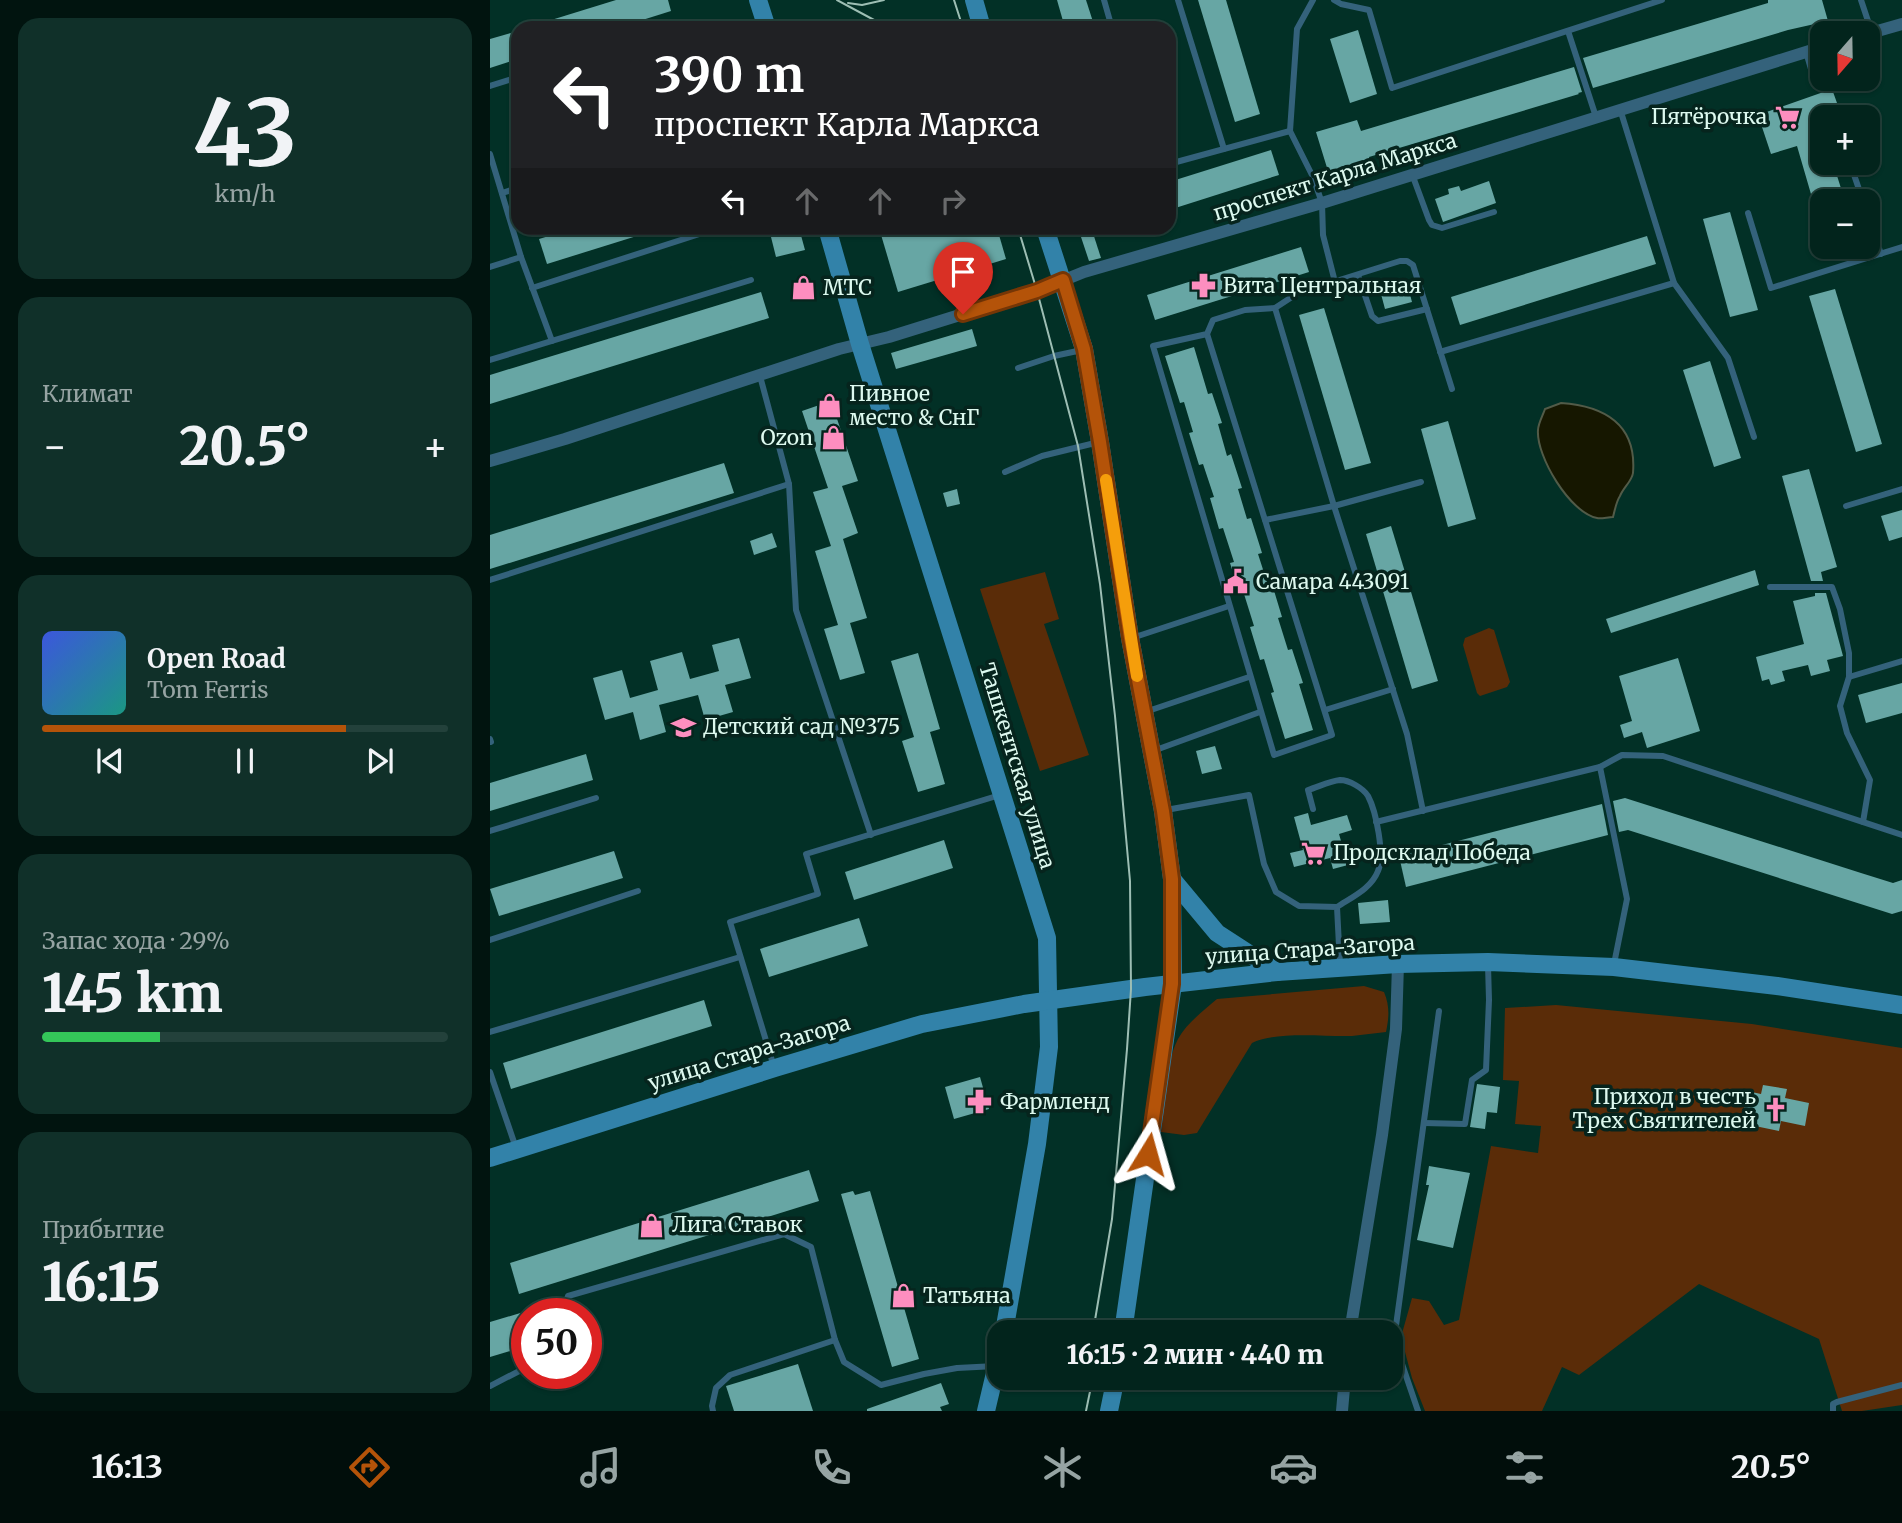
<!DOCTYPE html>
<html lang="ru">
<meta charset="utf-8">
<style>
:root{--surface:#02241c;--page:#103029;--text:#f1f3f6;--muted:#96a4a3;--line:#23413b;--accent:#b45309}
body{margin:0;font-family:Merriweather,serif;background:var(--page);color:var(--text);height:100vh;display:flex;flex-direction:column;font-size:26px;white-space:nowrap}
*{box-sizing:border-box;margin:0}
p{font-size:23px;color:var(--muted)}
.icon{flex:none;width:38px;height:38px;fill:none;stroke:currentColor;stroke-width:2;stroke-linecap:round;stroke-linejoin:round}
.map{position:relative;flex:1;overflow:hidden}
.side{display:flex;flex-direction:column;gap:18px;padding:18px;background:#01140f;width:490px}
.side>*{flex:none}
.banner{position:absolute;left:21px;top:21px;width:665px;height:214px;border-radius:21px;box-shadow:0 2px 5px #0004,0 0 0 2px var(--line);background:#202124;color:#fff;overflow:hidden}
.needle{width:46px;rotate:200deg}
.fabs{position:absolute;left:1320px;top:21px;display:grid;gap:14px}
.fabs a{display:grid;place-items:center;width:70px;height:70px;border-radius:14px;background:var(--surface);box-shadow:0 2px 5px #0004,0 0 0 2px var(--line);font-size:35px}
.speed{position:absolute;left:21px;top:1298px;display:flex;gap:14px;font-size:35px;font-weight:700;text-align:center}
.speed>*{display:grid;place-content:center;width:91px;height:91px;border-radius:50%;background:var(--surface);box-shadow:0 2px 5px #0004,0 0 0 2px var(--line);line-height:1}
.speed .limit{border:10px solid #d22;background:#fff;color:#111}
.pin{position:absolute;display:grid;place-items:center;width:60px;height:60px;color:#fff;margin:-72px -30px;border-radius:50% 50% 50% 0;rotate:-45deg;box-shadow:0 0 7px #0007}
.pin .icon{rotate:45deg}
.me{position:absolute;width:77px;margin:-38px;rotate:8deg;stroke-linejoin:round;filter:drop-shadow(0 0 5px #0008)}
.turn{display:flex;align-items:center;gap:24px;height:147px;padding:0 28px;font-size:32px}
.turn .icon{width:91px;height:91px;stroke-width:2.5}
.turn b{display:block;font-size:49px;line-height:60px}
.lanes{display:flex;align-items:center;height:66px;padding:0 28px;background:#0003;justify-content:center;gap:35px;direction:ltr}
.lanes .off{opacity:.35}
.big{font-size:52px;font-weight:800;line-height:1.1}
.side .widget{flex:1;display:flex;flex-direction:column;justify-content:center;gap:10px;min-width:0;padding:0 24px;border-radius:21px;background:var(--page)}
.side .dial{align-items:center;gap:0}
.dial b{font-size:91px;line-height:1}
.song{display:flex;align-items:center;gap:21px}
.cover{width:84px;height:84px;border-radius:10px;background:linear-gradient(135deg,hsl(230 70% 55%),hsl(170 70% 35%))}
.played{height:7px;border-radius:4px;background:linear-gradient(90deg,var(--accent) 75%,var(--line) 75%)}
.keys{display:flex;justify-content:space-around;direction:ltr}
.heat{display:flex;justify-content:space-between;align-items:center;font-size:38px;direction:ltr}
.charge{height:10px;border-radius:5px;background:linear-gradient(90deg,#34c759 29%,var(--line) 0)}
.trip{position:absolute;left:497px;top:1320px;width:416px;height:70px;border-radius:21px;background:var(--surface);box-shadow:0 2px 5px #0004,0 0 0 2px var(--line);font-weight:800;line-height:70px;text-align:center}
.tabs{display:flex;height:112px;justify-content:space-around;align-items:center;background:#010e0b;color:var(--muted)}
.tabs .icon{width:49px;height:49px}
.tabs .selected{color:var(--accent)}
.tabs b{font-size:32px;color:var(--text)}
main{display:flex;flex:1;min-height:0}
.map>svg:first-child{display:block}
.green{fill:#5a2c08}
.water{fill:#161700;stroke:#525b48;stroke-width:2}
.building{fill:#67a6a4}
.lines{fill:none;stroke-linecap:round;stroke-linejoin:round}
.lane{stroke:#34627b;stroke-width:6}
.street{stroke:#34627b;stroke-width:12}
.secondary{stroke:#3282a9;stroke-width:18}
.tram{stroke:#9dbeb4;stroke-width:2}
.route-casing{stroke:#753606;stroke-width:18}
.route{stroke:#b45309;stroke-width:12}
.slow{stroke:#f59e0b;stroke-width:12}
.labels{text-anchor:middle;stroke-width:7;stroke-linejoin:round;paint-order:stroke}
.poi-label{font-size:21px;fill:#ddf9ef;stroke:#06241d;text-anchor:start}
.street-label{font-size:21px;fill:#ddf9ef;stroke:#06241d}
</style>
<main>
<section class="side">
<div class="widget dial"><b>43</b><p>km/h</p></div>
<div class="widget"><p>Климат</p>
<div class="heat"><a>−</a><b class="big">20.5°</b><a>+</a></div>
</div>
<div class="widget">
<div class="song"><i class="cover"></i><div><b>Open Road</b><p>Tom Ferris</p></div></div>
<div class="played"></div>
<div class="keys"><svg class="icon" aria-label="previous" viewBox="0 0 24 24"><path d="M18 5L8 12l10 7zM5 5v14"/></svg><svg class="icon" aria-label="pause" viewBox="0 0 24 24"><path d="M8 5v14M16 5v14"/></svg><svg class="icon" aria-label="next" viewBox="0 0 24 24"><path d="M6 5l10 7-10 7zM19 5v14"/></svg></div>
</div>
<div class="widget"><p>Запас хода · 29%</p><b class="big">145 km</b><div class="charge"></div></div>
<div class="widget"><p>Прибытие</p><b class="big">16:15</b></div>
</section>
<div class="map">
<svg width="1412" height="1411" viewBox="0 0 1412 1411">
<rect width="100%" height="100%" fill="#023026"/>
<g class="green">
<path d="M555,572L569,619L554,624L599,755L550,771L490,589Z"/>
<path d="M999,628L1004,630L1020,682L1017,687L990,696L987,693L973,645L975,638Z"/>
<path d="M874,986L894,992C900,1006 899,1018 896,1032C885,1033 873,1035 862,1036C835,1037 786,1031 762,1043L707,1133L694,1135L671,1132C675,1102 674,1067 688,1039C696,1024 713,1011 727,999Z"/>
<path d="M1066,1005L1262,1024L1412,1048V1405L1372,1411H1352L1329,1339L1209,1284L1089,1375L1072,1367L1052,1411H935L922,1378L911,1337L922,1298L939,1301L954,1325L969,1320L1001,1146L1048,1153L1051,1126L1025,1124L1029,1081L1013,1080L1015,1008Z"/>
</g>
<path class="water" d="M1071,403C1114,406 1147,424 1143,473C1142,481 1133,488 1130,496C1126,502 1125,510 1123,517C1118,517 1111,519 1107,518C1080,513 1046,456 1048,430C1048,424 1053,415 1055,409Z"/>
<g class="building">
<path d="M126,0H178L181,11L127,28H46L45,25Z"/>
<path d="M567,0H596L605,28H575Z"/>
<path d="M708,0H736L770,114L745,122Z"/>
<path d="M1278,0H1332L1338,21L1298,30L1103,88L1093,58L1278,3Z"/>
<path d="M868,30L887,94L860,103L840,39Z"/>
<path d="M28,31V59L0,68V39Z"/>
<path d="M1084,67L1092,92L1088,93L1089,94L879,157L883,172L842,184L826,132L867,120L871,131Z"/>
<path d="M1342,89L1352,117H1332V163H1343L1355,201H1323L1307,146L1281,154L1268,115Z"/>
<path d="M781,150L789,175L679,210V182Z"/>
<path d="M999,181L1006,203L953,222L945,199L959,194L958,189L969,186L971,191Z"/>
<path d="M1240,212L1268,310L1240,317L1213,219Z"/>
<path d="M85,228H166V230L57,264L49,239Z"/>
<path d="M300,228H309L315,250L286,257L280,233Z"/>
<path d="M389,228H507L516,259L408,292Z"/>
<path d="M602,230L611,258L599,261L590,234Z"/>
<path d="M1157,236L1166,264L970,325L961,297Z"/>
<path d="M811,247L819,272L665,320L657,295Z"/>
<path d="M918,287L922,302L895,309L891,294Z"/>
<path d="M1345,289L1392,444L1366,452L1319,296Z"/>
<path d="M271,292L279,318L0,404V375Z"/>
<path d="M834,308L881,463L855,470L809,315Z"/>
<path d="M482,329L487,346L406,369L401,353Z"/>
<path d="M704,347L718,394L722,393L732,423L728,424L737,456L741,454L752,488L748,489L757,519L761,518L772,553L768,554L778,585L782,584L792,617L788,618L798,650L802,649L813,683L809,684L823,730L795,739L781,693L784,692L774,659L770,660L760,627L764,626L754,594L750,595L740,563L744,562L733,528L729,529L720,498L724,497L713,464L709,465L699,433L703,432L694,402L690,403L675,356Z"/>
<path d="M1220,361L1251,458L1224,467L1193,370Z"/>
<path d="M341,401L368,481L352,486L368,533L353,539L377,618L360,623L375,673L350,680L334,629L348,625L325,551L341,546L323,492L338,488L312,411Z"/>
<path d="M958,421L986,519L958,527L931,429Z"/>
<path d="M234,463L244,493L0,569V535Z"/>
<path d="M1319,469L1347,567L1331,572L1333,581H1321L1292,476Z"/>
<path d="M467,489L470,504L457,507L453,493Z"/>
<path d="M1412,510V537L1399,541L1391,516Z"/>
<path d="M901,526L948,681L922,689L876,534Z"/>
<path d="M282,533L287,547L264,555L260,541Z"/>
<path d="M1265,570L1269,585L1121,633L1116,619Z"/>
<path d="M1325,593H1336L1353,656L1337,660L1340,671L1321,676L1318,665L1292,671L1295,681L1281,685L1279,679L1272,681L1266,657L1314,644L1303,601L1325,596Z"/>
<path d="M249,638L261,678L235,685L243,712L215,720L208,695L169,705L176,732L150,740L143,712L115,720L103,678L132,670L140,698L168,690L160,661L192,652L200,679L229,671L222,645Z"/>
<path d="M428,653L450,729L440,732L455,784L428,792L412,741L424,737L401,661Z"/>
<path d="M1188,658L1210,731L1157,748L1152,732L1134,738L1130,725L1142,721L1129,676Z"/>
<path d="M1412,683V713L1376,723L1368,695Z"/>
<path d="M725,746L732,769L712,774L706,751Z"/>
<path d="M96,754L103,780L0,811V783Z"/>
<path d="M1135,798L1371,873L1403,883L1412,880V911L1402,914L1138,830L1129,832L1123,801Z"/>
<path d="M1112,804L1118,835L916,887L909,856Z"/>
<path d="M818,813L821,825L857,815L862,830L849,834L858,865L843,869L840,858L804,867L800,853L813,850L804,817Z"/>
<path d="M454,840L463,868L364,900L355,872Z"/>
<path d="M124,851L133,878L9,916L0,889Z"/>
<path d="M898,900L900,922L870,924L868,903Z"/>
<path d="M369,918L378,946L279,977L270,949Z"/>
<path d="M214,1000L222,1026L21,1089L13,1063Z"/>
<path d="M490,1077L499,1109L464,1119L455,1087Z"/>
<path d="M987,1084L1010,1087L1007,1113L997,1112L995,1129L980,1127Z"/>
<path d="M1273,1085L1297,1089L1295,1098L1319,1103L1315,1126L1291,1121L1289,1131L1265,1126L1267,1117L1253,1115L1257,1091L1271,1094Z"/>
<path d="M939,1166L980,1173L963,1248L927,1240L939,1185H936Z"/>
<path d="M319,1170L329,1201L29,1294L20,1263Z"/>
<path d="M363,1191L365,1195L380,1191L429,1359L402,1367L351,1194Z"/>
<path d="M37,1311V1346L0,1357V1322Z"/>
<path d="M308,1364L323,1411H244L236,1386Z"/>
<path d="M451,1383L459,1404L450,1407L452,1411H377V1409Z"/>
</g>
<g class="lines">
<g class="lane">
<path d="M614,0L622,28"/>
<path d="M688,0L734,149"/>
<path d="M823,0L807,29L800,131L823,177L832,203L833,235L845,282"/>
<path d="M844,0L851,4L879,10L902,88L1172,0"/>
<path d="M1371,0L1382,33"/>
<path d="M1078,31L1106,117"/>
<path d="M1316,52L1323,76"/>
<path d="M0,86L28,77"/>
<path d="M1130,109L1184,283L1238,358L1264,437"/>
<path d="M0,154L31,257L62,341"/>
<path d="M1360,163L1373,201"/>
<path d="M679,164L800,131"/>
<path d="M922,174L939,220L942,225L952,228L1004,212"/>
<path d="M12,193L28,188"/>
<path d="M1258,213L1281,288L1412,247"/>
<path d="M1377,214L1391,254"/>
<path d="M0,267L31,257"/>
<path d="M868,275L882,316L888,321L937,309"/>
<path d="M42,288L228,228"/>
<path d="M785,308L844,506L917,734L933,811"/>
<path d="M717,334L663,346L784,755L842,735L717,334L723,320L755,310L785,308L808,293L910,261H917L923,265L962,389"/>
<path d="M950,352L1184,283"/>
<path d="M0,360L261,280"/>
<path d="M528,368L564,356L592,350"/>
<path d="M270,376L299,484L306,610L381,835"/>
<path d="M515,472L552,456L609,442"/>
<path d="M1356,506L1412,489"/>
<path d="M775,520L844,506L931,482"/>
<path d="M0,580L299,484"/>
<path d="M1280,587H1342L1350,609L1359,653V677L1350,706L1357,733L1380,780L1373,822"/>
<path d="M642,638L739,606"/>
<path d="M1359,677L1412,661"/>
<path d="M835,710L903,689"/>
<path d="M655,712L759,677"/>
<path d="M0,739L1,742"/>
<path d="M663,751L770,712"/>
<path d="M1110,767L1137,899L1124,964"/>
<path d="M823,809L818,790C828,787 840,781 850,780C859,780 873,788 878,796C886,811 895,855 888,871C881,889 862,897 847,907"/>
<path d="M676,810L759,795L774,864L786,892L809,906L847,907L850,965"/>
<path d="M886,822L1110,767L1132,755L1173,756L1412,835"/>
<path d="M0,831L106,798"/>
<path d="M0,940L148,891"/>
<path d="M0,1032L250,957"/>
<path d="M284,1067L240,922L328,894L316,854L510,795"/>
<path d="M0,1072L26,1148"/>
<path d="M934,1123L975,1124L982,1080L996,1070L999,1000L998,965"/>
<path d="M72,1314L78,1296L294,1234L321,1247L345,1340L354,1362L391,1385L434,1374L467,1368L506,1366"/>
<path d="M0,1386L37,1367"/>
<path d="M223,1411L222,1406L226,1388L240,1375L345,1340"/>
<path d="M928,1411L912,1364L905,1333L949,1011"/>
<path d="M1343,1411V1404L1347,1402L1412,1385"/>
</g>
<g class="street">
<path d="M1377,34L1412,24"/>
<path d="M0,461L75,439L349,349L399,337L547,291L594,272L832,203L1332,47"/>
<path d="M860,1332L892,1135L906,1029L908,964"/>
<path d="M852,1411L855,1377"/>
</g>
<g class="secondary">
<path d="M268,0L277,28"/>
<path d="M484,0L492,28"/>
<path d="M337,228L370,344L557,938L559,1047L547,1144L514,1332"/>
<path d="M555,228L594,349L610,442L640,638L673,811L682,879L683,984L633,1332"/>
<path d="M682,879L727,933L787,972"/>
<path d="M0,1158L285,1068L432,1024L534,1004L655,987L787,972L908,964L998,962L1124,967L1287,986L1412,1005"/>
<path d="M496,1411L509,1356"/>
<path d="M619,1411L626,1377"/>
</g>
<g class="tram">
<path d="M347,0L399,28"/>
<path d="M464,0L473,28"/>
<path d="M358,3L372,5L394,0"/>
<path d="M528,228L547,291L588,446L610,584L625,716L640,881L641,989L637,1049L622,1219L603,1332"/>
<path d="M596,1411L603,1377"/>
</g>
</g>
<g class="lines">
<defs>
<path id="route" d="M473,314L547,291L573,280L594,349L610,442L640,638L673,811L682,879V984L658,1154"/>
</defs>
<use href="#route" class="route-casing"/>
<use href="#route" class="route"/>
<path class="slow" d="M616,480L647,676"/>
</g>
<defs>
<symbol id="supermarket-bare" viewBox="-9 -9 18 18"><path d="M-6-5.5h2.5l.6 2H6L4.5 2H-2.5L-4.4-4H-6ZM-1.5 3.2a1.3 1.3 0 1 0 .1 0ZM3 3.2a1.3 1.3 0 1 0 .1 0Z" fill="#fd8ebf" stroke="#06241d" stroke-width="2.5" paint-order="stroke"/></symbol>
<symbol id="pharmacy-bare" viewBox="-9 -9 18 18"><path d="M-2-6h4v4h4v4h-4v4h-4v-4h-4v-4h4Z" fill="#fd8ebf" stroke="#06241d" stroke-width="2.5" paint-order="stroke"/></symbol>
<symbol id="shop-bare" viewBox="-9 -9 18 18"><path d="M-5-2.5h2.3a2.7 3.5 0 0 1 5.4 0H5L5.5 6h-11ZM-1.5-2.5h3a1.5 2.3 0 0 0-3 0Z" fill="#fd8ebf" stroke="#06241d" stroke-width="2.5" paint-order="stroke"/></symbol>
<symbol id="civic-bare" viewBox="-9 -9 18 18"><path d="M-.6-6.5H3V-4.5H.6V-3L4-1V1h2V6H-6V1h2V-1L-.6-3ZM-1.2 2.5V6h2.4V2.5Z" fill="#fd8ebf" stroke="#06241d" stroke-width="2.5" paint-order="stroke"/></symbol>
<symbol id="school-bare" viewBox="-9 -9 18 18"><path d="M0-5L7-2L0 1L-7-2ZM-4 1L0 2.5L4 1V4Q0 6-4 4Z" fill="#fd8ebf" stroke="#06241d" stroke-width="2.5" paint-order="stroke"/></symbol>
<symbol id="church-bare" viewBox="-9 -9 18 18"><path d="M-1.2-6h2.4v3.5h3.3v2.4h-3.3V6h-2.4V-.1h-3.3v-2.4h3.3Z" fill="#fd8ebf" stroke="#06241d" stroke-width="2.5" paint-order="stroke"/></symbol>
</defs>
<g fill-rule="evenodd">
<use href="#supermarket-bare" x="1280" y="100" width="35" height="35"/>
<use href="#pharmacy-bare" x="696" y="268" width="35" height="35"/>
<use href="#shop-bare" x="296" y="270" width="35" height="35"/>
<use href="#shop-bare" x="322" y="388" width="35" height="35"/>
<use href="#shop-bare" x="326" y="420" width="35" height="35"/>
<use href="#civic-bare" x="728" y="564" width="35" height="35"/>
<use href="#school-bare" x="176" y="710" width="35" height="35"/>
<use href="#supermarket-bare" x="806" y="836" width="35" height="35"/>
<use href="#pharmacy-bare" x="472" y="1084" width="35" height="35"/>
<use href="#church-bare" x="1268" y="1092" width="35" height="35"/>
<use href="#shop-bare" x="144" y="1208" width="35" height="35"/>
<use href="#shop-bare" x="396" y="1278" width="35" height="35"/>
</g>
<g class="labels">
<g class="poi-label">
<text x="1277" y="124" text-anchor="end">Пятёрочка</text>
<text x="733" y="293">Вита Центральная</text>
<text x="333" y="295">МТС</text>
<text x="359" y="401">Пивное<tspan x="359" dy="24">место &amp; СнГ</tspan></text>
<text x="323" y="445" text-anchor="end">Ozon</text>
<text x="766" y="589">Самара 443091</text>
<text x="213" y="734">Детский сад №375</text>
<text x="843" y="860">Продсклад Победа</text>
<text x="1266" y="1104" text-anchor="end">Приход в честь<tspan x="1266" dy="24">Трех Святителей</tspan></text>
<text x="510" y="1109">Фармленд</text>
<text x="182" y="1232">Лига Ставок</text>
<text x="433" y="1303">Татьяна</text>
</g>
<g class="street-label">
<text transform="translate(845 177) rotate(-17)" y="7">проспект Карла Маркса</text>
<text transform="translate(527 766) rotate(73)" y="7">Ташкентская улица</text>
<text transform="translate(820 950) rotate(-4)" y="7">улица Стара-Загора</text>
<text transform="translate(259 1053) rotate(-17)" y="7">улица Стара-Загора</text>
</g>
</g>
</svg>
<div class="fabs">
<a><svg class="needle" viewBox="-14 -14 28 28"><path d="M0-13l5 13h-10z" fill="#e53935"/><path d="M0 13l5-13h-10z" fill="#96a4a3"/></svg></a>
<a>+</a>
<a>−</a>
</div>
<div class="speed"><div class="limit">50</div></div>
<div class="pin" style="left:473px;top:314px;background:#d93025"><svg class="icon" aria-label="arrive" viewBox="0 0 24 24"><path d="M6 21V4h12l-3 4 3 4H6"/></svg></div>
<svg class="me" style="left:658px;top:1154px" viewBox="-20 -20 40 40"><path d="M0-17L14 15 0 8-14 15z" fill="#b45309" stroke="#fff" stroke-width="4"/></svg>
<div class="trip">16:15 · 2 мин · 440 m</div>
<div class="banner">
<div class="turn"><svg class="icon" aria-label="left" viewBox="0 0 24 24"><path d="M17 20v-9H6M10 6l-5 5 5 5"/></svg><div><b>390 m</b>проспект Карла Маркса</div></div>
<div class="lanes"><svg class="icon" aria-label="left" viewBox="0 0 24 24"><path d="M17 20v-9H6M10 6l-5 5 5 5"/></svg><svg class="icon off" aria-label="ahead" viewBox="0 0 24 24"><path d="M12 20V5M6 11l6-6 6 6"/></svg><svg class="icon off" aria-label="ahead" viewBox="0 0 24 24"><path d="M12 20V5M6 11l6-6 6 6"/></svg><svg class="icon off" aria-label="right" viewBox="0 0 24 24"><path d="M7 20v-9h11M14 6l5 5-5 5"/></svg></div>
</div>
</div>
</main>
<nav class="tabs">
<b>16:13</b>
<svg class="icon selected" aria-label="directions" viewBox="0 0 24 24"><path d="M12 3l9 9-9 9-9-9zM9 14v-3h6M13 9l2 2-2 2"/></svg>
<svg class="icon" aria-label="music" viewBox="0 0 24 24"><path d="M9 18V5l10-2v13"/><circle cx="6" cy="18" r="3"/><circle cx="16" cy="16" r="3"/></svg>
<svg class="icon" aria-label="phone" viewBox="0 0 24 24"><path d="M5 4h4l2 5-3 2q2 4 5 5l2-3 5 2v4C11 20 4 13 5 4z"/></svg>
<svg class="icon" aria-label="climate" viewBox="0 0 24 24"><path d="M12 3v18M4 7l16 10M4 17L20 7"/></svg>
<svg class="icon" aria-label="car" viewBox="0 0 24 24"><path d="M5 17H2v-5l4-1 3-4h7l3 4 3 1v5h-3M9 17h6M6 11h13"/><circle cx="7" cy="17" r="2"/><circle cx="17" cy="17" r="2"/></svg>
<svg class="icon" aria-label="filters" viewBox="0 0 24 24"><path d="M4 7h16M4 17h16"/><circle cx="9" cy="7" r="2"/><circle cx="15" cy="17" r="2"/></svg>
<b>20.5°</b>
</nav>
